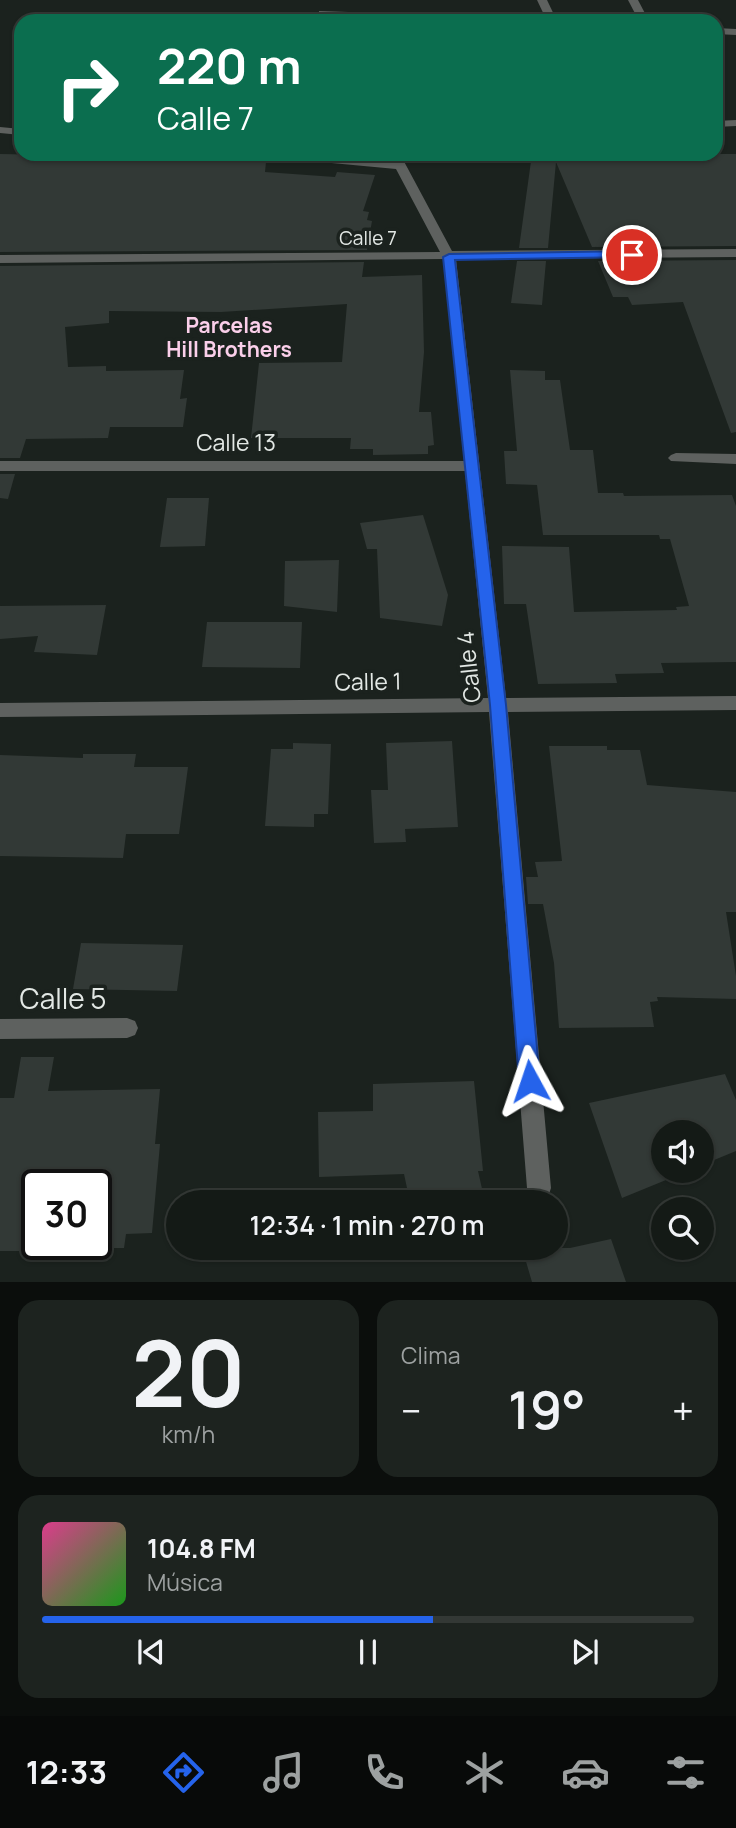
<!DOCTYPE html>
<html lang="es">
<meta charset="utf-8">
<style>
:root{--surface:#141a16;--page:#1d231f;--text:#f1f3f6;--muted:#9da1a1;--line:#333835;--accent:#2563eb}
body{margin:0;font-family:Manrope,sans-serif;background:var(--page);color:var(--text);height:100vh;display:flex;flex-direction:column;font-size:26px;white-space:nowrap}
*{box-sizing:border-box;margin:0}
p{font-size:23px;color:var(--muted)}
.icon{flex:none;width:38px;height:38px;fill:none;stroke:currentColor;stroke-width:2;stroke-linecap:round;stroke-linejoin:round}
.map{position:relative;height:1282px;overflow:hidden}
.drawer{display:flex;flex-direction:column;gap:18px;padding:18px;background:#0b0e0c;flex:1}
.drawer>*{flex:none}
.banner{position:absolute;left:14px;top:14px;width:709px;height:147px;border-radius:21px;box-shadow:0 2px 5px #0004,0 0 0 2px var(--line);background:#0b6e4f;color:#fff;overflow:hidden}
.controls{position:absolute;left:651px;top:1120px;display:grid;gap:14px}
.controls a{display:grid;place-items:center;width:63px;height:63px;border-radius:50%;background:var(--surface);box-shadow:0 2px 5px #0004,0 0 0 2px var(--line);font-size:35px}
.speed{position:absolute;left:21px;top:1169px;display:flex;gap:14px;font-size:35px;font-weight:700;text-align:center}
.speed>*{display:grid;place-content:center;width:91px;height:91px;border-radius:50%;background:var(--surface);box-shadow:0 2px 5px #0004,0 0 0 2px var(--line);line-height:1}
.speed .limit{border:4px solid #111;border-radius:10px;background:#fff;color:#111}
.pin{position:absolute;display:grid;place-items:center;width:60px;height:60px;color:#fff;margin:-30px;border:4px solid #fff;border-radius:50%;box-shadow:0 2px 7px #0007}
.me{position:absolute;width:77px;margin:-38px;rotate:355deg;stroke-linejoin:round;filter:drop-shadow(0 0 5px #0008)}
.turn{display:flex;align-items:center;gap:24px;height:147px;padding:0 28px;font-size:32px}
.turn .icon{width:91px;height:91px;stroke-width:2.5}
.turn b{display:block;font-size:49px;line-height:60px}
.big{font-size:52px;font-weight:600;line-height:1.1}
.drawer .tile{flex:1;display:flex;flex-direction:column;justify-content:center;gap:10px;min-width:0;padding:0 24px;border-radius:21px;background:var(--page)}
.drawer .dial{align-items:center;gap:0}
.dial b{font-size:91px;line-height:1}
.song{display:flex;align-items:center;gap:21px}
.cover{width:84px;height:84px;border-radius:10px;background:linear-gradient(135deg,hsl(330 70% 55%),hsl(120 70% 35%))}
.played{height:7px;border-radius:4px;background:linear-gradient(90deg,var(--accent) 60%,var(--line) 60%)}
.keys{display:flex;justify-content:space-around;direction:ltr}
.heat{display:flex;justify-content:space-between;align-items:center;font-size:38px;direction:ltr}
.drawer .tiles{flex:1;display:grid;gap:18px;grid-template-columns:1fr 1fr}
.tile:last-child{grid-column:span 2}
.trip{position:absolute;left:166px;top:1190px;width:402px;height:70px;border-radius:35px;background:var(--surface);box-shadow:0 2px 5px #0004,0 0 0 2px var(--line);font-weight:600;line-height:70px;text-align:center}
.dock{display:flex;height:112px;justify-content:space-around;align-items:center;background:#080a09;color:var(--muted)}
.dock .icon{width:49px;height:49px}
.dock .current{color:var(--accent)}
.dock b{font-size:32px;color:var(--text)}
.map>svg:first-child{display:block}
.building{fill:#323936}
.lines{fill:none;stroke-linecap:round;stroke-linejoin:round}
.minor{fill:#5e615f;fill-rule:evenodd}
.route{fill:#2563eb;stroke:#184099;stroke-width:2}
.labels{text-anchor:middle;stroke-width:7;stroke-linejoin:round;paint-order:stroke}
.far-street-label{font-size:19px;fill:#e3e8e5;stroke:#1b221e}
.far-neighbourhood-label{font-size:21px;font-weight:bold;fill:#fbcfea;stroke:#1b221e}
.street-label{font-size:23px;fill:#e3e8e5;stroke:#1b221e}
.near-street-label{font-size:28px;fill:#e3e8e5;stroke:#1b221e}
</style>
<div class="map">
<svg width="736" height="1282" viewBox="0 0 736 1282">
<rect width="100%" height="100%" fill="#1b221e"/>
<g class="building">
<path d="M0,154L217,158L216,162H266L265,172L335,177L337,172L375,175L363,211L369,212L367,220L372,221L367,250L0,252Z"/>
<path d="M532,154H736V246L592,247L556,162L548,248H519Z"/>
<path d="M736,260V432L731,433L683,302L632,305L628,297H613L598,261Z"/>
<path d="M517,261H546L542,305L511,303Z"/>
<path d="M364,262L362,277L422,275L424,352L419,412H431L434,445L428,446V454L373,455V449H350L351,438H251L259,363L342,362L347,304L221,312L109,311V323L65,327L68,367L106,366V371L184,370L180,399L187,398L183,427H110L108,438L26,439L20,458H0V266Z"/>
<path d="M510,370L545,371V380H560L570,450H593L598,493H623L624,496L732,495L736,506V662L661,663L664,673L615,674L617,683L538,684L526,604H504L502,546L569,547L574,612L677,610L676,607L689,606L670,539H660L659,535H543L537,485L506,484L504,451H517Z"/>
<path d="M0,474H15L8,499L0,498Z"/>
<path d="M167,498H209L205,546L160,547Z"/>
<path d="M423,515L448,595L442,626L380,618L377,549H367L360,523Z"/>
<path d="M339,560L337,612L284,606L285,561Z"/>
<path d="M106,605L97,655L34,652L38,636L0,639V606Z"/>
<path d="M207,622H302L300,668L202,667Z"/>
<path d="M452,741L458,827L405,829L406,842L374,843L371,790H388L386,743Z"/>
<path d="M293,743L331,744L328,814H314V827L265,826L271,749H293Z"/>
<path d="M549,746H607V750H640L647,785L736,792V912H726L736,976V999L657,997L658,1001L650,1002L654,1027L559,1028L554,963L543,904H528L526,877H538L535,862L562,861Z"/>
<path d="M83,754H136L134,767H188L179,834H126L123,858L0,856V755L83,758Z"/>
<path d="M81,943L183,945L177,991L73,989Z"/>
<path d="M21,1057H54L48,1091L160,1089L155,1144H160L152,1233L126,1234L124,1248H96V1185H37V1251H0V1098H14Z"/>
<path d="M725,1074L736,1100V1151L702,1165V1132H663V1171H688L622,1198L589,1103Z"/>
<path d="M474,1081L483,1171H478L485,1202H410L404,1174L319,1177L318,1112L373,1111V1084Z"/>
<path d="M611,1239L626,1282H532L522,1248H570Z"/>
</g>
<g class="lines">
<g class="minor">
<path d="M537,0H547L557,21H547Z"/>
<path d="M628,0H638L649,21H639Z"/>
<path d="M319,11L525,18L530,21L322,16L319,15Z"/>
<path d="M716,28L736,29V35L716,34Z"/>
<path d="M736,120V126L716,127V121Z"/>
<path d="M0,127L21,129V135L0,133Z"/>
<path d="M261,154H305L392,162L388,154H400L452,251L736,249V257L456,259L506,698L736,696V710L508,712L551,1188L548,1197L539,1200L530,1197L527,1188L489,712L0,717V703L488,698L465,471H0V461H464L443,259L0,263V255L440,252L396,169L267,157Z"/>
<path d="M676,453L736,454V464L671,461L668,458L671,455Z"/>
<path d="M127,1018L135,1021L138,1028L135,1035L127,1038L0,1039V1019Z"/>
</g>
</g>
<path class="route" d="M632,251L636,252V257L455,260L506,705L540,1081L537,1088L530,1091L522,1088L519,1081L490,705L443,257L449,254Z"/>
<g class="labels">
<g class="far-street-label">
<text x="368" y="245">Calle 7</text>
</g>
<g class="far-neighbourhood-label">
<text x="229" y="333">Parcelas<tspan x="229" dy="24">Hill Brothers</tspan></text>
</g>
<g class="street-label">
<text x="236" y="451">Calle 13</text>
<text transform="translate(469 667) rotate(-96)" y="8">Calle 4</text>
<text transform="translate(368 682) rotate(-1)" y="8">Calle 1</text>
</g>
<g class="near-street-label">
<text x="63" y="1009">Calle 5</text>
</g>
</g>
</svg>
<div class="controls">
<a><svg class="icon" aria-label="sound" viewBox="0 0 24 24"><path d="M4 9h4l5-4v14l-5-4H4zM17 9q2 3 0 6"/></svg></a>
<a><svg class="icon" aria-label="search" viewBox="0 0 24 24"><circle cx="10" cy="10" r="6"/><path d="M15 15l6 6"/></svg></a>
</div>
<div class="speed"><div class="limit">30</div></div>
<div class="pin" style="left:632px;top:255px;background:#d93025"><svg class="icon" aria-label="arrive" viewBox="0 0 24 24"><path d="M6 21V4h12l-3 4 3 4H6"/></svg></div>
<svg class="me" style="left:530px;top:1081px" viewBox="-20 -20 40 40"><path d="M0-17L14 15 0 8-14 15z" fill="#2563eb" stroke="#fff" stroke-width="4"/></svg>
<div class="trip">12:34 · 1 min · 270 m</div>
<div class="banner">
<div class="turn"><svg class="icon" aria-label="right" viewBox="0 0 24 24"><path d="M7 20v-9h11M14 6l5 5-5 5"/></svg><div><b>220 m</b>Calle 7</div></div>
</div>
</div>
<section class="drawer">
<div class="tiles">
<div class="tile dial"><b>20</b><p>km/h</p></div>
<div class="tile"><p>Clima</p>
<div class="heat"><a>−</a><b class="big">19°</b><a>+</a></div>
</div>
<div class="tile">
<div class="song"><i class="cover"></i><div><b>104.8 FM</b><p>Música</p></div></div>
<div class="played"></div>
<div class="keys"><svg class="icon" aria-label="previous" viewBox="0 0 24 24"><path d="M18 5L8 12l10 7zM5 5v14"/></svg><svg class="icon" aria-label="pause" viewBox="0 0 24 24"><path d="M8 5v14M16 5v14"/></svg><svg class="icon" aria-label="next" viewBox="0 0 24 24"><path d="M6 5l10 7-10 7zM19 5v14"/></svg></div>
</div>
</div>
</section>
<nav class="dock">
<b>12:33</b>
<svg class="icon current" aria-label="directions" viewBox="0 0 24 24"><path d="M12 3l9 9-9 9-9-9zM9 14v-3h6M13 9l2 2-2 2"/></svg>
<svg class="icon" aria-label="music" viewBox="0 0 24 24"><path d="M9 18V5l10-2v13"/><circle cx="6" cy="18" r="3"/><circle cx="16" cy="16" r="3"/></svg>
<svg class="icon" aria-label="phone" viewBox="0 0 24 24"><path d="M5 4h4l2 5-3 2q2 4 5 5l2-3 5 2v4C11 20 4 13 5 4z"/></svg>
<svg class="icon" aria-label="climate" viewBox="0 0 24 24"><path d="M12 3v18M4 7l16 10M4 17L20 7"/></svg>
<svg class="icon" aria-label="car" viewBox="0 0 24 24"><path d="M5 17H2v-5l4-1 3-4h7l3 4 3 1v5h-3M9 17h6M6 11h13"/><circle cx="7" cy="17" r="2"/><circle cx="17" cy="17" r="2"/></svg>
<svg class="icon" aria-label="filters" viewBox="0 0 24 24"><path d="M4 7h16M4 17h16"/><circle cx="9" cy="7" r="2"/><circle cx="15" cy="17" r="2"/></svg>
</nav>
